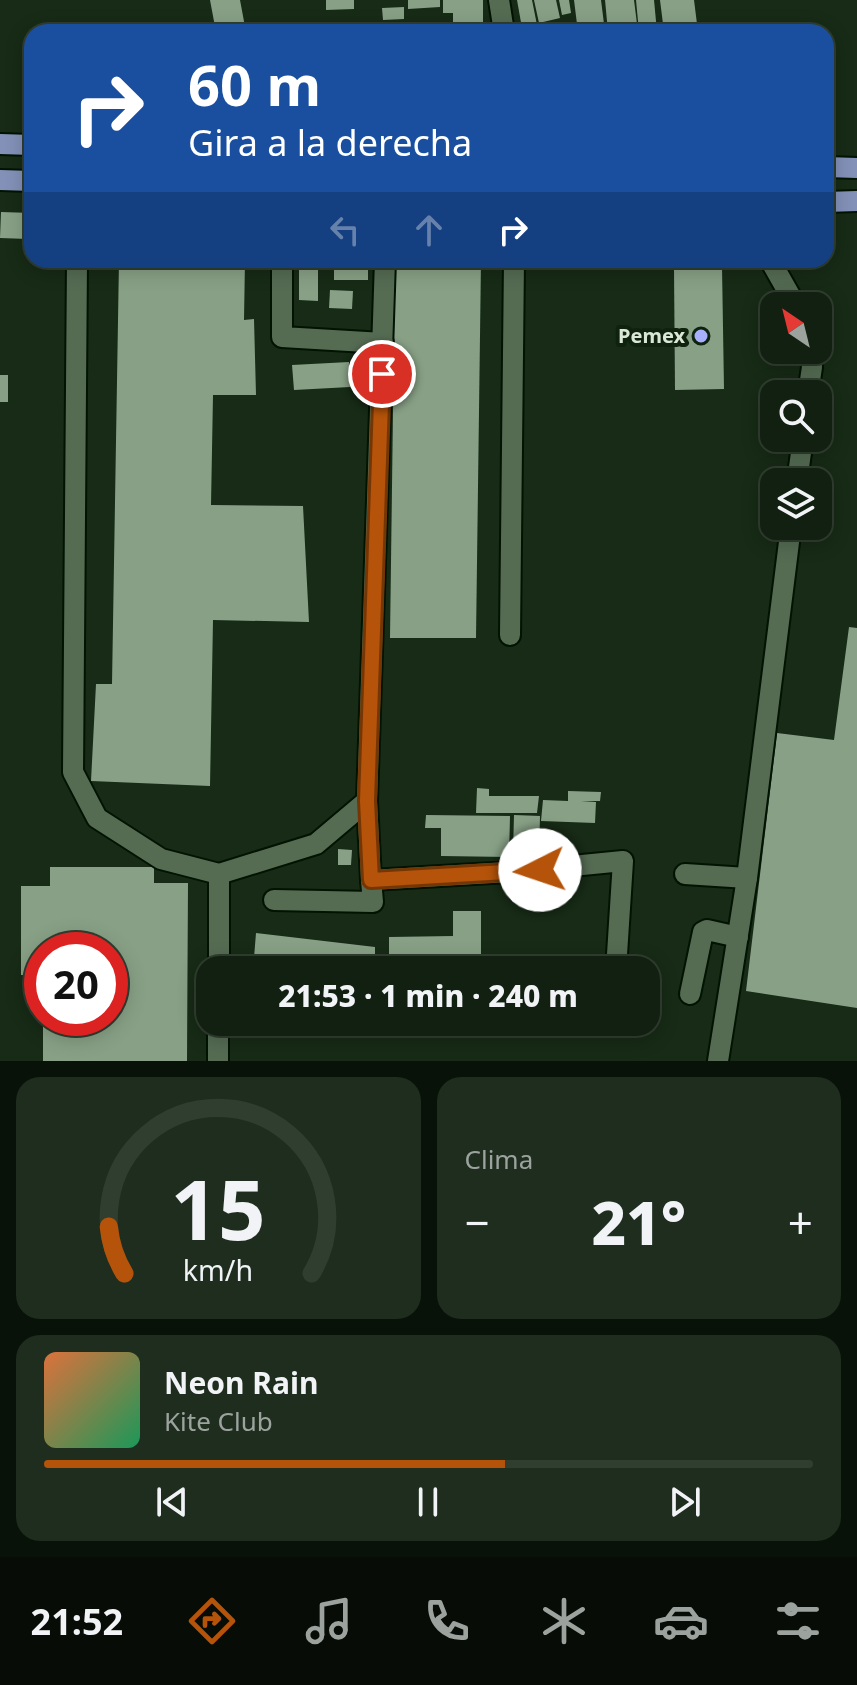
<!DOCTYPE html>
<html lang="es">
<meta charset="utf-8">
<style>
:root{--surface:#112010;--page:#1e2d1e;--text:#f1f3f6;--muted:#9ca39f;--line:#303e30;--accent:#b45309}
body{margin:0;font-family:"Noto Sans",sans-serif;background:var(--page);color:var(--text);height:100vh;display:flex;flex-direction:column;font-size:30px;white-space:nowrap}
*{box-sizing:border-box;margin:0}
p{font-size:26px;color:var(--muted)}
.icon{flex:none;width:44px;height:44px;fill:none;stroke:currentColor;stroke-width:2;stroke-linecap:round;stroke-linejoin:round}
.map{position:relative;height:1061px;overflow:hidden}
.panel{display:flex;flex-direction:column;gap:16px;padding:16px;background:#091209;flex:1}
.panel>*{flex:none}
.top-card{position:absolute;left:24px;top:24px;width:810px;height:244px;border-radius:24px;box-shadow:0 4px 20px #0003,0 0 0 2px var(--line);background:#1a4fa0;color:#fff;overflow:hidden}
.needle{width:52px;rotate:325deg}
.controls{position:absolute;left:760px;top:292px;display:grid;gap:16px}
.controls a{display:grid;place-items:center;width:72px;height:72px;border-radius:16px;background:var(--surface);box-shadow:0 4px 20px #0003,0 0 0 2px var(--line);font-size:40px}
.speed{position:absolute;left:24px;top:932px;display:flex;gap:16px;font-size:40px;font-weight:700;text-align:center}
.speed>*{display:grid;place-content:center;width:104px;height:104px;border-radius:50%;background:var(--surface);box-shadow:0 4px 20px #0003,0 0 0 2px var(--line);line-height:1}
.speed .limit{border:12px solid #d22;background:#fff;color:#111}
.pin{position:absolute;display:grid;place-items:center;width:68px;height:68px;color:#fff;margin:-34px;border:4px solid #fff;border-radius:50%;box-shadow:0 2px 8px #0007}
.me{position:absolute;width:88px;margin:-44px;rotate:266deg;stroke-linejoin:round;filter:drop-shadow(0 0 6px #0008)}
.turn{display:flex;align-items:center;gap:28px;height:168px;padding:0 32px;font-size:36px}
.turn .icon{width:104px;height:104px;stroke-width:2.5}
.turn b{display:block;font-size:56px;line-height:68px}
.lanes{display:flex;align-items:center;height:76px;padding:0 32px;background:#0003;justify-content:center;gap:40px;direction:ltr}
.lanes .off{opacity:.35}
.big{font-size:60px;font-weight:800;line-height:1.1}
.panel .widget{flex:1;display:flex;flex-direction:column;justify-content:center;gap:12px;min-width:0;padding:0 28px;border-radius:24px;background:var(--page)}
.panel .dial{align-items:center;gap:0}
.dial svg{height:208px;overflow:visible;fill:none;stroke:var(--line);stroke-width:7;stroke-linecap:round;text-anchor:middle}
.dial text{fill:var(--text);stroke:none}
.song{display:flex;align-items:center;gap:24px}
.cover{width:96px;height:96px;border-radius:12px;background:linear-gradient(135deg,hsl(20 70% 55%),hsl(150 70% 35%))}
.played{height:8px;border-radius:4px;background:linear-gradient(90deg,var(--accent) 60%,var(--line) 60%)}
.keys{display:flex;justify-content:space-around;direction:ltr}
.heat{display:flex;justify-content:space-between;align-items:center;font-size:44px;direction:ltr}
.panel .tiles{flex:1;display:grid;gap:16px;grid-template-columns:1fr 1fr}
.widget:last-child{grid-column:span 2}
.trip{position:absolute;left:196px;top:956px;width:464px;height:80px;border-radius:24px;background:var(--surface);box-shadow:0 4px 20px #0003,0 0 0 2px var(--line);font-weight:800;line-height:80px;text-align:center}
.menu{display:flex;height:128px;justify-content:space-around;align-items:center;background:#070d06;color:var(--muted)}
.menu .icon{width:56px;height:56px}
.menu .on{color:var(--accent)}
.menu b{font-size:36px;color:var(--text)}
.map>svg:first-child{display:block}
.building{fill:#88a186}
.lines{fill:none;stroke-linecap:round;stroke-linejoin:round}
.minor-casing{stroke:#021302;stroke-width:24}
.major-casing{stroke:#021302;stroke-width:24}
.minor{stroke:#556c53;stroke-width:20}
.major{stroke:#8391b8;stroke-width:20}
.route-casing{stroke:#753606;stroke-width:20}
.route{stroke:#b45309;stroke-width:14}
.poi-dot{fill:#a8b0fc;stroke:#0e220d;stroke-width:3}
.labels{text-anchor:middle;stroke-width:8;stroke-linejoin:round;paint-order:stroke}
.poi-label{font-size:20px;font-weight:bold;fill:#dae6d8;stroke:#0e220d;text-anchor:end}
</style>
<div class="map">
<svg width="857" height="1061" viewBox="0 0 857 1061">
<rect width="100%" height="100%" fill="#172b16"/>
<g class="building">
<path d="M210,0H240L246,32H216Z"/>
<path d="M326,0H354V9L326,10Z"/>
<path d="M408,0H440V7L408,9Z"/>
<path d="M443,0H483V32H453V13H443Z"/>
<path d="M517,0H532L537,25L522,28Z"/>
<path d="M534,0H556L560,18L539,23Z"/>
<path d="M559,0H569L571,13L562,15Z"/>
<path d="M574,0H601L605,32H578Z"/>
<path d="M605,0H634L638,32H608Z"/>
<path d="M636,0H654L657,32H639Z"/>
<path d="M660,0H694L698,32H664Z"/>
<path d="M404,7V19L383,20L382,8Z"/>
<path d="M167,23H190V32H161V28H167Z"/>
<path d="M571,24L573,32H543L542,31Z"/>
<path d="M1,212L32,213V248H28V239L0,238Z"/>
<path d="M119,260H245L244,320L254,319L256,395H213L211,505L303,506L309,622L213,620L210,786L91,781L96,684H112Z"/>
<path d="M299,260H318V301L299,300Z"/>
<rect x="334" y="260" width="34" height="20"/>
<path d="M395,260H481L476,638H390Z"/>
<path d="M722,267L724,389L675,390L674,268Z"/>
<path d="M330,290L353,291L352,309L329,308Z"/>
<path d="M349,362L350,387L294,390L292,365Z"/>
<rect x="0" y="375" width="8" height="27"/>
<path d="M849,627L857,628V1008L746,991L777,733L834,740Z"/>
<path d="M477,788L489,789V796H539L537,813H476Z"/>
<path d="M568,791L601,792L600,801H581L596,802L595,823L541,821L543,800L568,801Z"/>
<path d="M426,815L510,816L509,857L441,856V828H425Z"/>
<path d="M514,815L540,816L539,853L513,852Z"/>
<path d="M338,849L352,850L351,865H338Z"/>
<path d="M50,867H154V883H188L187,1061H43V1018H110V950H42V976L21,975V886H50Z"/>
<path d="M453,911H481V970H389V937L453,936Z"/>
<path d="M256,933L375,947V970H253Z"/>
</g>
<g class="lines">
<defs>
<g id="minor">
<path d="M499,0L504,32"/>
<path d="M77,260L73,772L97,818L161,859L219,874L316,844L367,801L385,260"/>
<path d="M282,260V337L383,343"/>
<path d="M770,260L796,306"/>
<path d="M808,394L812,367L810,350"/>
<path d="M797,482L803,438"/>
<path d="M510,635L514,260"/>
<path d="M367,801L371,880L511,872L623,861L616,970"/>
<path d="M685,874L747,878"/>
<path d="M274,900L373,902L371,880"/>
<path d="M219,970V874"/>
<path d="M690,994L703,932L707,930L738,937"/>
<path d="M218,1061V1022"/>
<path d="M718,1061L747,878L791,526"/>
</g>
<g id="major">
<path d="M0,144L32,145"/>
<path d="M826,167L857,168"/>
<path d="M0,180L32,181"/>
<path d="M826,202L857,201"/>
</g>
</defs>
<use href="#minor" class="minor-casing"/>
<use href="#major" class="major-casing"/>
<use href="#minor" class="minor"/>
<use href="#major" class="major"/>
</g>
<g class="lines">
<defs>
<path id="route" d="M382,374L367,801L371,880L540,870"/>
</defs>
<use href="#route" class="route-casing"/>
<use href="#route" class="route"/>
</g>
<circle class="poi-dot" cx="701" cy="336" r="8"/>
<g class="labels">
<g class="poi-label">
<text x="685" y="343">Pemex</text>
</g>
</g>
</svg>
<div class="controls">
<a><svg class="needle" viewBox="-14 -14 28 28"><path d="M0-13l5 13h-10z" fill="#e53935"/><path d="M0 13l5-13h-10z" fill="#9ca39f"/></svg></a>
<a><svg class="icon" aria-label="search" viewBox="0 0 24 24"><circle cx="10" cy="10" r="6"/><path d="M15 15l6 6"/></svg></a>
<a><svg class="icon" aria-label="layers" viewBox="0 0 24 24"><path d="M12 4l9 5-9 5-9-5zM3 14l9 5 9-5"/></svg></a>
</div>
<div class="speed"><div class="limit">20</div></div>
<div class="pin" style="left:382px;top:374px;background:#d93025"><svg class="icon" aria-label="arrive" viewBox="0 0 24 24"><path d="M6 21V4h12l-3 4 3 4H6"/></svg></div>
<svg class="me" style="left:540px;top:870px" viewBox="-20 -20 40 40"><circle r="19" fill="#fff"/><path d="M0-13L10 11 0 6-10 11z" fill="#b45309"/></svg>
<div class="trip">21:53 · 1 min · 240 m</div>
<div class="top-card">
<div class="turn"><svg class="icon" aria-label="right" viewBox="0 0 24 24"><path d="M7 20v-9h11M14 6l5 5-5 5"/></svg><div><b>60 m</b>Gira a la derecha</div></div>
<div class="lanes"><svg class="icon off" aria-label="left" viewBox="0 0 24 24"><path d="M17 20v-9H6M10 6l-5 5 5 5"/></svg><svg class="icon off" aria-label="ahead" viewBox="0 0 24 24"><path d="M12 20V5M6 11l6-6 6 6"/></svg><svg class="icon" aria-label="right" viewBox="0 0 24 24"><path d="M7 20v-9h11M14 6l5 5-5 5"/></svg></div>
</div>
</div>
<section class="panel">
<div class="tiles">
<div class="widget dial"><svg viewBox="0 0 100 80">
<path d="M14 69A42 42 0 1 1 86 69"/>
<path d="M14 69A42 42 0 0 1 8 51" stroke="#b45309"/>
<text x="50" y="56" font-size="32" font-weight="700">15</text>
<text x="50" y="72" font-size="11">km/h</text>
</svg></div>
<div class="widget"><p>Clima</p>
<div class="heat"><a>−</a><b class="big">21°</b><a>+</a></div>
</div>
<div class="widget">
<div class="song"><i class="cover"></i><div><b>Neon Rain</b><p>Kite Club</p></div></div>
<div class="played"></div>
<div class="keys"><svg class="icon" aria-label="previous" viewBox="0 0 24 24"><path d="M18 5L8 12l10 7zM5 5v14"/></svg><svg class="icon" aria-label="pause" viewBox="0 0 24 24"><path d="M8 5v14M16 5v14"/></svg><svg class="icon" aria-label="next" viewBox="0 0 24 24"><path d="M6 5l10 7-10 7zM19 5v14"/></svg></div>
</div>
</div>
</section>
<nav class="menu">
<b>21:52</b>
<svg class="icon on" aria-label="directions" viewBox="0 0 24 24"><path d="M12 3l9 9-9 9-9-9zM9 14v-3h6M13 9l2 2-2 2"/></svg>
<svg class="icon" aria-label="music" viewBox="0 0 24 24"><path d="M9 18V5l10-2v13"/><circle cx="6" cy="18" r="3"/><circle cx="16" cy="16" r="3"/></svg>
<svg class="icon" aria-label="phone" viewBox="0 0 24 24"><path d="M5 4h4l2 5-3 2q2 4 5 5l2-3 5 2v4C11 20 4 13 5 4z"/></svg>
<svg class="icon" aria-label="climate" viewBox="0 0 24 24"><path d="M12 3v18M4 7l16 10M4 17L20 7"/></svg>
<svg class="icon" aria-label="car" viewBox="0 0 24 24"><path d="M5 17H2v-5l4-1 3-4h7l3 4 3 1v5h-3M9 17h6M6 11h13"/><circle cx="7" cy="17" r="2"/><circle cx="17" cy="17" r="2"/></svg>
<svg class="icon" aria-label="filters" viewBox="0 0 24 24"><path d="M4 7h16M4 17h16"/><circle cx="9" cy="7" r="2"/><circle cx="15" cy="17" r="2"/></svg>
</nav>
